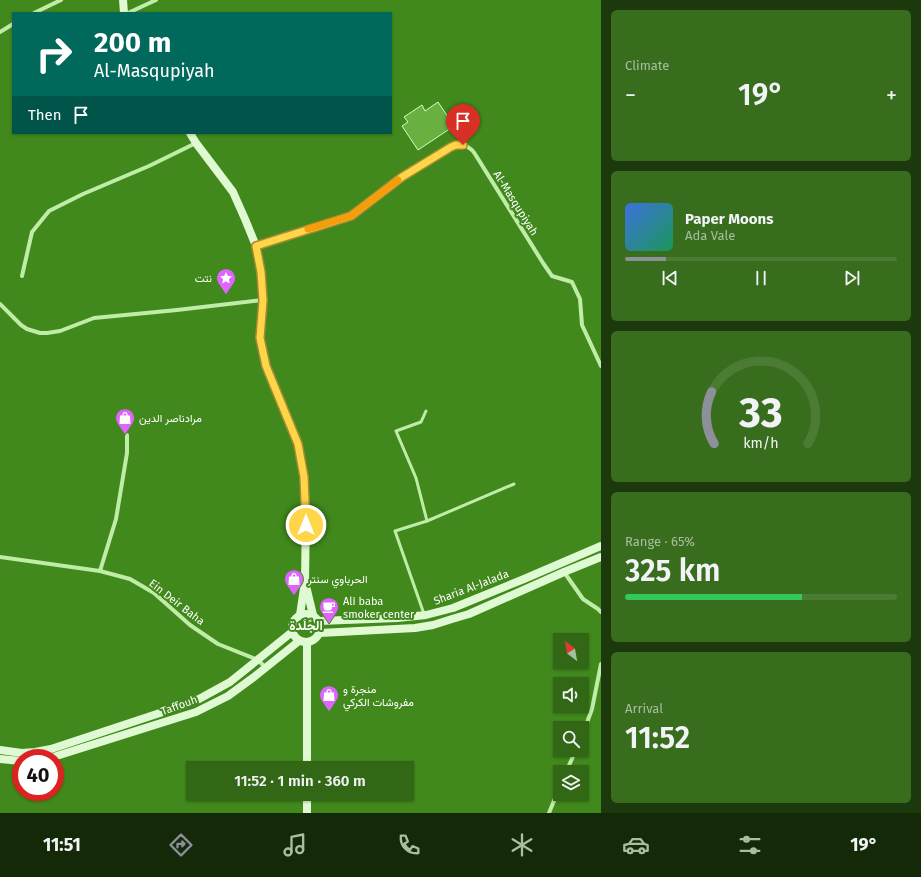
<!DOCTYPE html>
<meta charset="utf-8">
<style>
:root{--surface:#316715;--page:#396d1e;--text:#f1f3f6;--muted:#a8bea0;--line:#4c7b34;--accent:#8c9099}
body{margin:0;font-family:"Fira Sans",Vazirmatn,sans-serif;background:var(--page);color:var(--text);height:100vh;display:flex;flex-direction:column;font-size:15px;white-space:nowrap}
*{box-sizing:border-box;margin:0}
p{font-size:13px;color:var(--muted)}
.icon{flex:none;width:22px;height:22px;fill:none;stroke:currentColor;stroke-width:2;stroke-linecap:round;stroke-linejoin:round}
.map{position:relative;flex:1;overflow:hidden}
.drawer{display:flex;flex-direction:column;gap:10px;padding:10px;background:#1b390c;width:320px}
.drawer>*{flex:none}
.hud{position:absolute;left:12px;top:12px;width:380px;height:122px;border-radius:0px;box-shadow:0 1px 3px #0004;background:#00695c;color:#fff;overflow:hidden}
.needle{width:26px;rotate:329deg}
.fabs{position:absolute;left:553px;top:633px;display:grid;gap:8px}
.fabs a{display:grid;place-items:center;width:36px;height:36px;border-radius:0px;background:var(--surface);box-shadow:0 1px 3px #0004;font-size:20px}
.speed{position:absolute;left:12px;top:749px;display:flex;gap:8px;font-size:20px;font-weight:700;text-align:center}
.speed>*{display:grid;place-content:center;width:52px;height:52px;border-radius:50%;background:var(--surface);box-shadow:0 1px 3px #0004;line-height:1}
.speed .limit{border:6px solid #d22;background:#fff;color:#111}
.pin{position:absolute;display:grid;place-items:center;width:34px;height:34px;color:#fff;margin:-41px -17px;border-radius:50% 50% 50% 0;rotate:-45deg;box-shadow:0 0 4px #0007}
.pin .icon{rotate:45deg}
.me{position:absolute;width:44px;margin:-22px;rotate:0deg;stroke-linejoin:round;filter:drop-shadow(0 0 3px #0008)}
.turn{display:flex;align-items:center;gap:14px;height:84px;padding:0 16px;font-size:18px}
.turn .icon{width:52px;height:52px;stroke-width:2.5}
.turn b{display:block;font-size:28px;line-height:34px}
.then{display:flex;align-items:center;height:38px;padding:0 16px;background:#0003;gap:8px;font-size:15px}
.big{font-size:30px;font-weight:600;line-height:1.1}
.drawer .card{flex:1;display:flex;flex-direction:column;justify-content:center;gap:6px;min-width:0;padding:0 14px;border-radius:6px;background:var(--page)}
.drawer .dial{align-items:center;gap:0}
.dial svg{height:104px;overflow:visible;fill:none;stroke:var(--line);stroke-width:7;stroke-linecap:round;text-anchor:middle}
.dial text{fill:var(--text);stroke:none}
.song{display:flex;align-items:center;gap:12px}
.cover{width:48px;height:48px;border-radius:6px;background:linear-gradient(135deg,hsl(220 70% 55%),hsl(150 70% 35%))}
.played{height:4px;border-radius:2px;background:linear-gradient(90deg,var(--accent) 15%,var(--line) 15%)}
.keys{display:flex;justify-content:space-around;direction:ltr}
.heat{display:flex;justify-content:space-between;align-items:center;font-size:22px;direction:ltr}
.charge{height:6px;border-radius:3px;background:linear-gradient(90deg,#34c759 65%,var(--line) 0)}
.trip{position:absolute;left:186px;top:761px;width:228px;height:40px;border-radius:0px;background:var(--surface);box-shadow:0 1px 3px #0004;font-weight:600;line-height:40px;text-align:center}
.tabs{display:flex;height:64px;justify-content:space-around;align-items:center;background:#142908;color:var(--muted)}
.tabs .icon{width:28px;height:28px}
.tabs .current{color:var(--accent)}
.tabs b{font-size:18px;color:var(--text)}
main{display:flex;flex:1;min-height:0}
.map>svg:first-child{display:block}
.building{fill:#68b040;stroke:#dcf9cb}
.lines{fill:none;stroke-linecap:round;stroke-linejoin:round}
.lane{stroke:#bfeca6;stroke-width:3}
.street{stroke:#bfeca6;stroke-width:4}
.secondary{stroke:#dff9d2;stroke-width:8}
.route-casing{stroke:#a68a30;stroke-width:10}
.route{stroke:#ffd54a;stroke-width:7}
.slow{stroke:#f59e0b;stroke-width:7}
.labels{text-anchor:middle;stroke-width:4;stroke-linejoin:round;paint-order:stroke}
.street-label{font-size:11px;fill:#fff;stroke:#41891c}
.poi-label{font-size:11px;fill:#fff;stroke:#41891c;text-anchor:start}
.quarter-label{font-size:13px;font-weight:bold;fill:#fff;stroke:#41891c}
</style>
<main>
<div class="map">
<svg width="601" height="813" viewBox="0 0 601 813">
<rect width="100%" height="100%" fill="#41891c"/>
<path class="building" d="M438,102L454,126L418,150L402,126L408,122L404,117L422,105L425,111Z"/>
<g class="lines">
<g class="lane">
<path d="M426,411L421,422L396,431L416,478L427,521"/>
<path d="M424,614L395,531L427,521L514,484"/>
</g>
<g class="street">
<path d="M34,13L61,0"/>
<path d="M128,13L156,0"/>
<path d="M0,32L13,24"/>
<path d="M256,246L351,216L402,177L451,147C461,143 469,145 475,154L543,263L552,276L572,282L580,299L582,325L601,366"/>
<path d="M22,276L32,232L49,211L83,194L149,166L196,143"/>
<path d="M0,304L21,325L27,329L40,333H47L60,331L94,318L177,310L263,300"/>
<path d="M0,557L100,571L130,579L154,593L190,625L218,644L258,660L266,668"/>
<path d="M100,571L116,519L127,453V435"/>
<path d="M564,572L583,599L598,609L601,612"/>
<path d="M582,736L592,709L601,664"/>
<path d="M566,772L576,750"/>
<path d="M549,813L560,786"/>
</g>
<g class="secondary">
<path d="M123,0L124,13"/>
<path d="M190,133L196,143L233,192L245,219L256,246L261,272L263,300L260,338L266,366L298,444L304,477L306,511L305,581L300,615"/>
<path d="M306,586L313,615"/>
<circle cx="306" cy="628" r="14"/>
<path d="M319,621L397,618L426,615L453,608L524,579L601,546"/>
<path d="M320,633L415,628L433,625L452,619L469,614L564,572L601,557"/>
<path d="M0,750L22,753L35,752L51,749L175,708L199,699L230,682L292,632"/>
<path d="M50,758L196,712L228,696L254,677L299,641"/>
<path d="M0,759L21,761"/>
<path d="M307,768V642"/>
<path d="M307,813V794"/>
</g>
</g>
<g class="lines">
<defs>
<path id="route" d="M306,525L304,477L298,444L266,366L260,338L263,300L261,272L256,246L351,216L402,177L451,147L456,145H463"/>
</defs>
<use href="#route" class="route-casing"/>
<use href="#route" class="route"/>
<path class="slow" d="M308,229L351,216L398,180"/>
</g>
<defs>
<symbol id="sight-pin" viewBox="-11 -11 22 30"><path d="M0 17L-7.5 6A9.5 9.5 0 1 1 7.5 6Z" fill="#df63fd" stroke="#41891c"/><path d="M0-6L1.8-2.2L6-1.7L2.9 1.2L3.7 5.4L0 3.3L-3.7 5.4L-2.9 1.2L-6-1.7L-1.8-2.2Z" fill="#fff"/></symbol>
<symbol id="shop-pin" viewBox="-11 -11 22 30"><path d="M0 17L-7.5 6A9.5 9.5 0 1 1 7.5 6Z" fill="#df63fd" stroke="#41891c"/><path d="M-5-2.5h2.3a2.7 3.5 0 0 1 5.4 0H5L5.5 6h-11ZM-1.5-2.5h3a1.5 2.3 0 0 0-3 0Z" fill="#fff"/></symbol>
<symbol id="cafe-pin" viewBox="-11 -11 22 30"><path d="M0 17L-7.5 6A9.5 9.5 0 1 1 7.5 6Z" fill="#df63fd" stroke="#41891c"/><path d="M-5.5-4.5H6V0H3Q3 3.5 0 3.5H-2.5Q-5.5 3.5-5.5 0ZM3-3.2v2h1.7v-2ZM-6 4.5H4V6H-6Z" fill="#fff"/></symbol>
</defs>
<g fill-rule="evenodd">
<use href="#sight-pin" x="215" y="267" width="22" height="30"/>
<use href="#shop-pin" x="114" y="407" width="22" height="30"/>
<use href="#shop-pin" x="283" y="568" width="22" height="30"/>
<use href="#cafe-pin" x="318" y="596" width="22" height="30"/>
<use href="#shop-pin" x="318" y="684" width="22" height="30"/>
</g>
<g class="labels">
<g class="street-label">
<text transform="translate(516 203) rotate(58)" y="4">Al-Masqupiyah</text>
<text transform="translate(471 587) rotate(-21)" y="4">Sharia Al-Jalada</text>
<text transform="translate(177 602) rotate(38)" y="4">Ein Deir Baha</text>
<text transform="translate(179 705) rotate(-20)" y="4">Taffouh</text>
</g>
<g class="poi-label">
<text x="212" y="282" text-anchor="end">نتت</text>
<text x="139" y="422">مرادناصر الدين</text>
<text x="308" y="583">الحرباوي سنتر</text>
<text x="343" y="605">Ali baba<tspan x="343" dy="13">smoker center</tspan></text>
<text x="343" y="693">منجرة و<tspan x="343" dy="13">مفروشات الكركي</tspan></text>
</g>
<g class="quarter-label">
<text x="306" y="630">الجًلَدة</text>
</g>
</g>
</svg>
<div class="fabs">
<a><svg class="needle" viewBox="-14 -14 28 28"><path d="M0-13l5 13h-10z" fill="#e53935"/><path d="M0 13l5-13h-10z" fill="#a8bea0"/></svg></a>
<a><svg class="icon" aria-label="sound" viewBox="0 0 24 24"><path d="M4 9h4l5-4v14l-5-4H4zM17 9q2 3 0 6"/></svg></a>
<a><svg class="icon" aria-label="search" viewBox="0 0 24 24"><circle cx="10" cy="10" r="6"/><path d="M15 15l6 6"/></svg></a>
<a><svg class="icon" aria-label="layers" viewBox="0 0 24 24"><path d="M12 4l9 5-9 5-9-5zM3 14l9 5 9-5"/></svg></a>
</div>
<div class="speed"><div class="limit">40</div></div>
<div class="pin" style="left:463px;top:145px;background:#d93025"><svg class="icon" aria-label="arrive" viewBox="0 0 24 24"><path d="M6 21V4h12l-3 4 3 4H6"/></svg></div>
<svg class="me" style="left:306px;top:525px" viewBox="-20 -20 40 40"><circle r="17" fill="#ffd54a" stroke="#fff" stroke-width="3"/><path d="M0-11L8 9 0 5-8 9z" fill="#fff"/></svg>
<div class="trip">11:52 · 1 min · 360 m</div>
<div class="hud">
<div class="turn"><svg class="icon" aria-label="right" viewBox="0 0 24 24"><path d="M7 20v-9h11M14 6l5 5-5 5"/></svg><div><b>200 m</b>Al-Masqupiyah</div></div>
<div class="then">Then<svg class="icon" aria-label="arrive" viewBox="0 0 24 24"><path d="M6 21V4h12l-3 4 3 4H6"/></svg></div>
</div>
</div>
<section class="drawer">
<div class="card"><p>Climate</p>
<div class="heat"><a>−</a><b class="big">19°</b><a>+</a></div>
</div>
<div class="card">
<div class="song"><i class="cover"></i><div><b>Paper Moons</b><p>Ada Vale</p></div></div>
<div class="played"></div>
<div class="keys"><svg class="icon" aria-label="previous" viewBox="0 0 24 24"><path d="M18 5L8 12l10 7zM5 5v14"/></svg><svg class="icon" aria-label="pause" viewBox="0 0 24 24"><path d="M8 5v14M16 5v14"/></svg><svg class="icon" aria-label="next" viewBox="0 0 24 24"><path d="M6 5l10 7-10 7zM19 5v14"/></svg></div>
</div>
<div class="card dial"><svg viewBox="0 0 100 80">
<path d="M14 69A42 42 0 1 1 86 69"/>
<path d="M14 69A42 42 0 0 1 12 29" stroke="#8c9099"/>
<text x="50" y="56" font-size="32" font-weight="700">33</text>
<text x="50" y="72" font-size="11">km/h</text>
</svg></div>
<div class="card"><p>Range · 65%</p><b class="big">325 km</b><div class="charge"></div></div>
<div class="card"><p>Arrival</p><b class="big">11:52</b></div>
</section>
</main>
<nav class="tabs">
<b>11:51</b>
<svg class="icon current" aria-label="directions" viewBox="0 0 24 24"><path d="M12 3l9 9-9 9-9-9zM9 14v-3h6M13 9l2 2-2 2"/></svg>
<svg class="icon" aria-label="music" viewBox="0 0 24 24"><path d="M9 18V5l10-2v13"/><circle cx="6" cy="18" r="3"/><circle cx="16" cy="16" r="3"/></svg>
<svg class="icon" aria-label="phone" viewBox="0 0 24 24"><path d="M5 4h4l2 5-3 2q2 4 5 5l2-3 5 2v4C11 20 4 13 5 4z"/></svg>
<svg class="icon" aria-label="climate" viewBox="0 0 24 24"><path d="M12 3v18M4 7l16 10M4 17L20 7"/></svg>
<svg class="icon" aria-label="car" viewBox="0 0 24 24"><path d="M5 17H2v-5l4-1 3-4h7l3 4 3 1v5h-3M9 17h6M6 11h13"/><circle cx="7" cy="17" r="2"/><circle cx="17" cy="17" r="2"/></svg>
<svg class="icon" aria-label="filters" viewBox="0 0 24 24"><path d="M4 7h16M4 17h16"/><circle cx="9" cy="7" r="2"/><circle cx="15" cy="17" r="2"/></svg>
<b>19°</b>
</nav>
